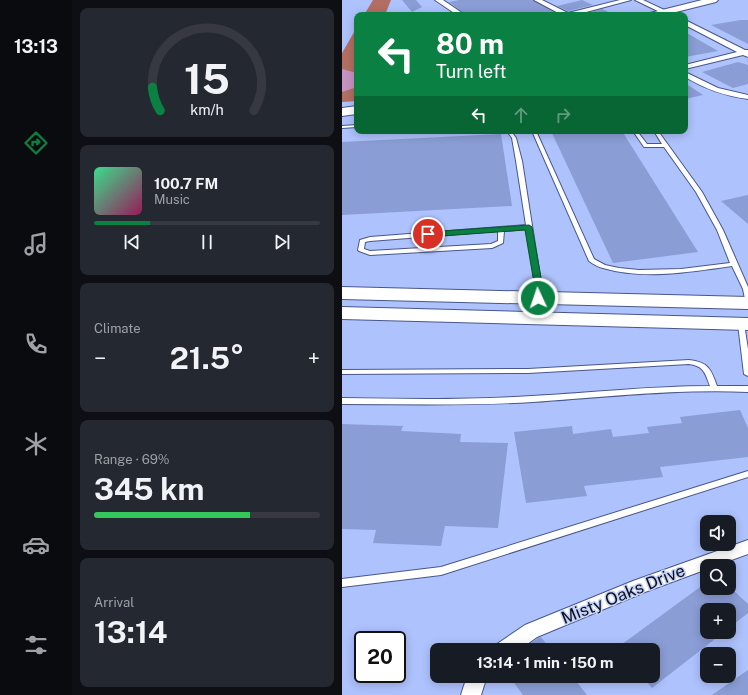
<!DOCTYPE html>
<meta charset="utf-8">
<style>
:root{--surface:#171b24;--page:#242831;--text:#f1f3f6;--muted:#9ea1a6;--line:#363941;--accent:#0b8043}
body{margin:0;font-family:"Public Sans",sans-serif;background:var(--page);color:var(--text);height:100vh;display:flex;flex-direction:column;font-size:15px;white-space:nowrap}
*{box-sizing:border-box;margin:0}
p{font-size:13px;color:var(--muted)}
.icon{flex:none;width:22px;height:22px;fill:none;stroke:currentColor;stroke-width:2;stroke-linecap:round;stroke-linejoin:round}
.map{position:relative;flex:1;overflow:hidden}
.sheet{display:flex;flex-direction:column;gap:8px;padding:8px;background:#0d0f14;width:270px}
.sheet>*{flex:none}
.top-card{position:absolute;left:12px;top:12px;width:334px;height:122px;border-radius:8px;box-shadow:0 2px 10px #0003;background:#0b8043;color:#fff;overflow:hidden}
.tools{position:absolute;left:358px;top:515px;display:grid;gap:8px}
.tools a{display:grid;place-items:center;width:36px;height:36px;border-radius:8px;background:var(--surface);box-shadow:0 2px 10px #0003;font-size:20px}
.speed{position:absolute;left:12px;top:631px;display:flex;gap:8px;font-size:20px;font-weight:700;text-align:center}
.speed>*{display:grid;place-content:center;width:52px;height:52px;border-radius:50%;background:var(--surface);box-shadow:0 2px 10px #0003;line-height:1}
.speed .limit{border:2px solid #111;border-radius:6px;background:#fff;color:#111}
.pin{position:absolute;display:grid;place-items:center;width:34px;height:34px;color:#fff;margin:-17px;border:2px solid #fff;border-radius:50%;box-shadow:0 1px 4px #0007}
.me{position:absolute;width:44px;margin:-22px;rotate:357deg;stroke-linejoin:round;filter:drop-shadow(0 0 3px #0008)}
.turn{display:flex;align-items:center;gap:14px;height:84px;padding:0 16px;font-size:18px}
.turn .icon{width:52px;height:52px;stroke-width:2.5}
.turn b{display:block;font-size:28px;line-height:34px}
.lanes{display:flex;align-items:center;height:38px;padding:0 16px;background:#0003;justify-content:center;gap:20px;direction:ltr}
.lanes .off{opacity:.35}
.big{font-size:30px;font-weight:700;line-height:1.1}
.sheet .widget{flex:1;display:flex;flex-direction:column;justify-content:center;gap:6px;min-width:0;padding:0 14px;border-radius:8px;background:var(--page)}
.sheet .dial{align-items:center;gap:0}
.dial svg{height:104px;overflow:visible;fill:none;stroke:var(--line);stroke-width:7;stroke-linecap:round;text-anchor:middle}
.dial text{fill:var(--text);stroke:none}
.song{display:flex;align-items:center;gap:12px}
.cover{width:48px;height:48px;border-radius:6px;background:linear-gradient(135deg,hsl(150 70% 55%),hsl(330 70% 35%))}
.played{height:4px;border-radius:2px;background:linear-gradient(90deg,var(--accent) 25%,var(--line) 25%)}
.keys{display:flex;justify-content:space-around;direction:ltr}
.heat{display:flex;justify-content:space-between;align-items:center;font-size:22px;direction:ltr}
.charge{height:6px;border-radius:3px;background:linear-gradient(90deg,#34c759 69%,var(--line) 0)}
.trip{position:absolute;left:88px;top:643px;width:230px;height:40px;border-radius:8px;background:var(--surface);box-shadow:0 2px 10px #0003;font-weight:700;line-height:40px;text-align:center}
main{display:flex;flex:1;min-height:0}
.tabs{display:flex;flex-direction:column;width:72px;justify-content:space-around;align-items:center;background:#090b0e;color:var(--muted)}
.tabs .icon{width:28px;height:28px}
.tabs .active{color:var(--accent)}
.tabs b{font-size:18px;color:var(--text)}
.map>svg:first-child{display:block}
.forest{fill:#b26e63}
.water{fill:#c793c2}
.building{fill:#8a9dd5}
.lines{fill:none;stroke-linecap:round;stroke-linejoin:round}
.service-casing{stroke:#47578a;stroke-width:2}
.minor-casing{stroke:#47578a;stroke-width:2}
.secondary-casing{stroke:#47578a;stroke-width:2}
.primary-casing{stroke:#47578a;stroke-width:2}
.service{fill:#fff;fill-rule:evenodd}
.minor{fill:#fff;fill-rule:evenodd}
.secondary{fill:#fff;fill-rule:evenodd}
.primary{fill:#fff;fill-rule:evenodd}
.route{fill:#0b8043;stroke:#07532c}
.labels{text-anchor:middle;stroke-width:3;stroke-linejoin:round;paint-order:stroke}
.near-street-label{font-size:17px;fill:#0a0f24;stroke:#c4d1f4}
</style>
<main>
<nav class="tabs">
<b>13:13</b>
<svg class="icon active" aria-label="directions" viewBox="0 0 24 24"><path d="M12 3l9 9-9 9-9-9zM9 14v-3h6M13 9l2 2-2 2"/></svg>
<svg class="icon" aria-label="music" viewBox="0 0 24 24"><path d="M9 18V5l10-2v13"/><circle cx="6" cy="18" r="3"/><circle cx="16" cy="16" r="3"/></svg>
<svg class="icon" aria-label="phone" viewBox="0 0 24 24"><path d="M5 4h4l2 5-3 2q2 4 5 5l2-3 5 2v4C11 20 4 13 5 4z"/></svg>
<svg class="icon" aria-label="climate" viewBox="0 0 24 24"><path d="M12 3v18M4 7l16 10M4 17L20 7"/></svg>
<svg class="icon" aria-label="car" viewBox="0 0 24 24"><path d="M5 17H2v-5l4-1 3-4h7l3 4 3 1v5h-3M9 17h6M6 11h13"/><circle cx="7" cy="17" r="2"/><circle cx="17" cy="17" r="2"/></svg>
<svg class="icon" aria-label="filters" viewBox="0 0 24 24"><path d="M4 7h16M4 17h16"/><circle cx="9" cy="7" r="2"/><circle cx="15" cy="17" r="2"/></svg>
</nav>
<section class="sheet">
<div class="widget dial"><svg viewBox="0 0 100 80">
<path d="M14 69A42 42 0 1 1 86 69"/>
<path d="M14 69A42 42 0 0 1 8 51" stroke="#0b8043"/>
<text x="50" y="56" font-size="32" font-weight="700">15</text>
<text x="50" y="72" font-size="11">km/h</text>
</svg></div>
<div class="widget">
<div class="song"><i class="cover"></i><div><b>100.7 FM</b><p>Music</p></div></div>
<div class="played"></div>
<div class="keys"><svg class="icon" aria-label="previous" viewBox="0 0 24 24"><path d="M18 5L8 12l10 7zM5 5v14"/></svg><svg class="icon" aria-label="pause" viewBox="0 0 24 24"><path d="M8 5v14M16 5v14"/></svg><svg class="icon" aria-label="next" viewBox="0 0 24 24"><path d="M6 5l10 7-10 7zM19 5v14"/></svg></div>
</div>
<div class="widget"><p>Climate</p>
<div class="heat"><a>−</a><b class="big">21.5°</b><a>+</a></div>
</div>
<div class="widget"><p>Range · 69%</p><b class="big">345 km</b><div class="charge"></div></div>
<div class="widget"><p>Arrival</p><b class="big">13:14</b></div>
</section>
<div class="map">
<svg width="406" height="695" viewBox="0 0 406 695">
<rect width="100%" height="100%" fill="#aec2fd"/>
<g class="forest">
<path d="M31,0H49L43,15H22Z"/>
<path d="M15,27V101L0,102V53Z"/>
</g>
<path class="water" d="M0,69L15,73V87L0,92Z"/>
<g class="building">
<path d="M60,0H74L80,7L70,12Z"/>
<path d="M117,0H191L217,15H124L107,2Z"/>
<path d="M240,0L251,5L226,11L215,6Z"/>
<path d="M260,9L273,15H239Z"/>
<path d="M399,20H406V44L369,25Z"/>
<path d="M343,32L350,36L376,51L343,57Z"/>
<path d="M396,62L406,65V84L391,88L360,72Z"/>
<path d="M343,83L361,95L343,99Z"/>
<path d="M209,131H280L356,252L271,263Z"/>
<path d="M159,134L170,206L0,215V142Z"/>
<path d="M406,195V224L379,201Z"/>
<path d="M398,410L406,428V457L318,467L321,477L242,486L245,496L184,503L172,432L230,426L231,434L269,429L271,437L307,433L305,427L340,423L338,417Z"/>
<path d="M0,424L61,426L59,431L119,434L118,442L166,443L156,528L103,526L99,546L31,543L34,530L0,529Z"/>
<path d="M365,582V588H389L406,604V613L387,628V610H365V632H382L310,688L300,676H311V650H272Z"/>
<path d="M199,637L209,650H180L196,638Z"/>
<path d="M406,670V695H370Z"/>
<path d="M167,676H230L245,695H181Z"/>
</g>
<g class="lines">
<defs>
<g id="service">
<path d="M15,125V127L0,128V126Z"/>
<path d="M165,131H169L174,138L180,161L199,283L200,298L199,299H195L194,298L193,283L185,229L162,231L161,243L150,248L28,255L17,251L16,250L18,240L28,237L184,225L174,161L170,138ZM156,231V241L149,244L28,251L22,249L23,242L28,241Z"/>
<path d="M190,131H194L252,259L263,265L277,268L297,270L339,269L388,263L375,230L354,192L322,147H302L291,131H295L305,144H320L312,131H316L360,192L381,230L406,287V301L403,299L401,289L390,266C348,272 302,280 261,268C256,267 251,264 247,261Z"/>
<path d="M397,322H399L402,324L406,349V376L402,374L396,324Z"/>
<path d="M347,360C366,362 369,369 375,386H406V392C334,389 263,397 191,402C127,406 64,404 0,404V398C63,399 126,400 189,396C248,393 308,386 368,386C363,373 362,366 347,364L186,373L0,374V370L186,369Z"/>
<path d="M406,471V477L99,575L0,587V579L99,567Z"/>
</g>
<g id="minor">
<path d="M93,0H101L123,15H115Z"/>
<path d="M192,0H200L226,13L278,0H289L233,15H220Z"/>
<path d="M293,0H301L333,15H324Z"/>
<path d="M343,20L403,50H406V57L401,55L343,69V65L395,52L343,25Z"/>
<path d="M343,72L376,88L406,95V99C383,96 363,89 343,77Z"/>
<path d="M406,540V554L373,566H365V569L303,592L195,637L177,650H153L155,644L183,625L291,581Z"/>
<path d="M125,676H145L139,695H119Z"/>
</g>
<g id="secondary">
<path d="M360,0H376L374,2L322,15H306L308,13Z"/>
<path d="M15,106V114L0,116V108Z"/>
</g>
<g id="primary">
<path d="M0,287L406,297V309L0,299Z"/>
<path d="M0,307L406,318V330L0,319Z"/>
</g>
</defs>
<use href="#service" class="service-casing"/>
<use href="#minor" class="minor-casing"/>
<use href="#secondary" class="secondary-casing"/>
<use href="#primary" class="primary-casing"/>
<use href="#service" class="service"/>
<use href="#minor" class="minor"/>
<use href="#secondary" class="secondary"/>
<use href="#primary" class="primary"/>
</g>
<path class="route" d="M187,225L190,227L200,283L201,298L196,300L192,298V283L183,230L86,237L82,234L86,232Z"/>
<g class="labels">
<g class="near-street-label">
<text transform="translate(281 594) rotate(-22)" y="6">Misty Oaks Drive</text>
</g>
</g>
</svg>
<div class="tools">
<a><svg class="icon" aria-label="sound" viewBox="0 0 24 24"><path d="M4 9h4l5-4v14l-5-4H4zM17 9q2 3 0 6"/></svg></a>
<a><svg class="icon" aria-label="search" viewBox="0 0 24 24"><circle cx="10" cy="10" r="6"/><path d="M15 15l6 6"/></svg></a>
<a>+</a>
<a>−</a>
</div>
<div class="speed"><div class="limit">20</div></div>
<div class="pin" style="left:86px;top:234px;background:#d93025"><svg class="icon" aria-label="arrive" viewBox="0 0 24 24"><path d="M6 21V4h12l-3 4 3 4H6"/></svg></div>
<svg class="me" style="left:196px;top:298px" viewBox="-20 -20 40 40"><circle r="17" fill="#0b8043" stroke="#fff" stroke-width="3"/><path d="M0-11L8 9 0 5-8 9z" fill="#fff"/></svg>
<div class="trip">13:14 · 1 min · 150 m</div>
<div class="top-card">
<div class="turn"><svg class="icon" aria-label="left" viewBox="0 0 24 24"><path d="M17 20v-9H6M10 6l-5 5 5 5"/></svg><div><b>80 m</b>Turn left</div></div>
<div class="lanes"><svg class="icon" aria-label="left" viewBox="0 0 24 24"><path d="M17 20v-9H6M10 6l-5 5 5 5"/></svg><svg class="icon off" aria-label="ahead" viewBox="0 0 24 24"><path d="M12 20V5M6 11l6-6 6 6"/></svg><svg class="icon off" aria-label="right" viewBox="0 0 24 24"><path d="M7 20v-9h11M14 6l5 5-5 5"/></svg></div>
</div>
</div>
</main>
